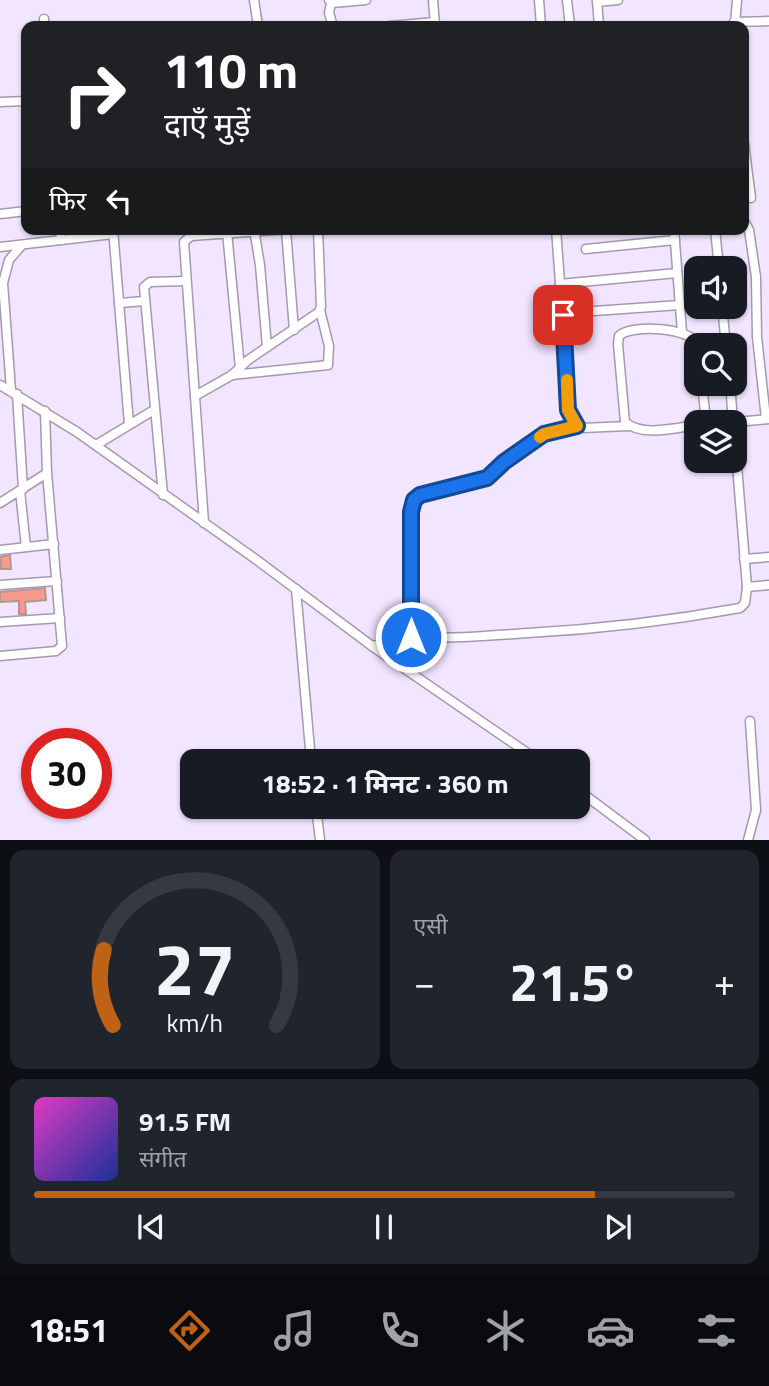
<!DOCTYPE html>
<html lang="hi">
<meta charset="utf-8">
<style>
:root{--surface:#171b24;--page:#20242c;--text:#f1f3f6;--muted:#9ea1a6;--line:#363941;--accent:#c06216}
body{margin:0;font-family:"Titillium Web","Noto Sans Devanagari",sans-serif;background:var(--page);color:var(--text);height:100vh;display:flex;flex-direction:column;font-size:26px;white-space:nowrap}
*{box-sizing:border-box;margin:0}
p{font-size:23px;color:var(--muted)}
.icon{flex:none;width:38px;height:38px;fill:none;stroke:currentColor;stroke-width:2;stroke-linecap:round;stroke-linejoin:round}
.map{position:relative;height:840px;overflow:hidden}
.sheet{display:flex;flex-direction:column;gap:10px;padding:10px;background:#0d0f14;flex:1}
.sheet>*{flex:none}
.hud{position:absolute;left:21px;top:21px;width:728px;height:214px;border-radius:14px;box-shadow:0 2px 5px #0004;background:#202124;color:#fff;overflow:hidden}
.tools{position:absolute;left:684px;top:256px;display:grid;gap:14px}
.tools a{display:grid;place-items:center;width:63px;height:63px;border-radius:14px;background:var(--surface);box-shadow:0 2px 5px #0004;font-size:35px}
.speed{position:absolute;left:21px;top:728px;display:flex;gap:14px;font-size:35px;font-weight:700;text-align:center}
.speed>*{display:grid;place-content:center;width:91px;height:91px;border-radius:50%;background:var(--surface);box-shadow:0 2px 5px #0004;line-height:1}
.speed .limit{border:10px solid #d22;background:#fff;color:#111}
.pin{position:absolute;display:grid;place-items:center;width:60px;height:60px;color:#fff;margin:-30px;border-radius:14px;box-shadow:0 4px 10px #0006}
.me{position:absolute;width:77px;margin:-38px;rotate:0deg;stroke-linejoin:round;filter:drop-shadow(0 0 5px #0008)}
.turn{display:flex;align-items:center;gap:24px;height:147px;padding:0 28px;font-size:32px}
.turn .icon{width:91px;height:91px;stroke-width:2.5}
.turn b{display:block;font-size:49px;line-height:60px}
.then{display:flex;align-items:center;height:66px;padding:0 28px;background:#0003;gap:14px;font-size:26px}
.big{font-size:52px;font-weight:700;line-height:1.1}
.sheet .widget{flex:1;display:flex;flex-direction:column;justify-content:center;gap:10px;min-width:0;padding:0 24px;border-radius:14px;background:var(--page)}
.sheet .dial{align-items:center;gap:0}
.dial svg{height:182px;overflow:visible;fill:none;stroke:var(--line);stroke-width:7;stroke-linecap:round;text-anchor:middle}
.dial text{fill:var(--text);stroke:none}
.song{display:flex;align-items:center;gap:21px}
.cover{width:84px;height:84px;border-radius:10px;background:linear-gradient(135deg,hsl(310 70% 55%),hsl(230 70% 35%))}
.played{height:7px;border-radius:4px;background:linear-gradient(90deg,var(--accent) 80%,var(--line) 80%)}
.keys{display:flex;justify-content:space-around;direction:ltr}
.heat{display:flex;justify-content:space-between;align-items:center;font-size:38px;direction:ltr}
.sheet .tiles{flex:1;display:grid;gap:10px;grid-template-columns:1fr 1fr}
.widget:last-child{grid-column:span 2}
.trip{position:absolute;left:180px;top:749px;width:410px;height:70px;border-radius:14px;background:var(--surface);box-shadow:0 2px 5px #0004;font-weight:700;line-height:70px;text-align:center}
.dock{display:flex;height:112px;justify-content:space-around;align-items:center;background:#090b0e;color:var(--muted)}
.dock .icon{width:49px;height:49px}
.dock .active{color:var(--accent)}
.dock b{font-size:32px;color:var(--text)}
.map>svg:first-child{display:block}
.building{fill:#f69a8b;stroke:#b39691;stroke-width:2}
.lines{fill:none;stroke-linecap:round;stroke-linejoin:round}
.minor-casing{stroke:#a499b0;stroke-width:11}
.minor{stroke:#fff;stroke-width:8}
.route-casing{stroke:#114b97;stroke-width:18}
.route{stroke:#1a73e8;stroke-width:12}
.slow{stroke:#f59e0b;stroke-width:12}
</style>
<div class="map">
<svg width="769" height="840" viewBox="0 0 769 840">
<rect width="100%" height="100%" fill="#f2e5ff"/>
<g class="building">
<path d="M10,555L11,569H1L0,557Z"/>
<path d="M45,588L46,600L25,602L26,614H19V601L0,602V592Z"/>
</g>
<g class="lines">
<defs>
<g id="minor">
<path d="M254,0L258,26"/>
<path d="M329,0L333,3L366,0"/>
<path d="M433,0L435,25"/>
<path d="M539,0L541,26"/>
<path d="M567,0L570,26"/>
<path d="M597,0L599,26"/>
<path d="M597,2L618,0"/>
<path d="M331,3L329,13L333,26"/>
<path d="M44,19V26"/>
<path d="M734,22L769,21"/>
<path d="M735,25L737,0"/>
<path d="M390,26L435,22"/>
<path d="M0,102L26,101"/>
<path d="M744,143L751,198"/>
<path d="M0,214L26,211"/>
<path d="M744,221L749,230L756,277L757,337L766,419"/>
<path d="M60,229L61,240"/>
<path d="M113,229L129,424"/>
<path d="M254,229L260,265L267,347"/>
<path d="M556,229L570,417L573,423L582,428L629,426"/>
<path d="M674,229L682,332"/>
<path d="M715,229L719,268"/>
<path d="M286,230L294,330"/>
<path d="M227,232L240,368"/>
<path d="M0,247L113,234"/>
<path d="M586,249L675,240"/>
<path d="M560,284L677,273"/>
<path d="M119,303L145,301"/>
<path d="M722,306L726,345"/>
<path d="M594,311L680,305"/>
<path d="M232,375L328,365L329,346L320,310"/>
<path d="M702,383L706,422"/>
<path d="M730,383L733,422"/>
<path d="M0,385L77,432L254,558L376,649L539,761"/>
<path d="M11,390L3,283L9,260L22,245"/>
<path d="M17,394L23,489"/>
<path d="M195,396L232,375L248,360L319,312L321,307L318,229"/>
<path d="M735,422L769,419"/>
<path d="M696,425C676,428 641,437 625,422L618,344L619,336C631,324 691,327 698,345"/>
<path d="M96,445L154,410"/>
<path d="M20,491L26,547"/>
<path d="M163,495L144,287L150,282L186,281"/>
<path d="M0,503L47,473"/>
<path d="M204,523L184,242L191,236L291,229"/>
<path d="M0,550L54,544"/>
<path d="M744,559L769,557"/>
<path d="M0,585L57,581"/>
<path d="M747,587L769,585"/>
<path d="M296,589L311,761"/>
<path d="M0,622L60,618"/>
<path d="M411,637C450,639 489,636 528,633C600,629 669,621 740,608L745,603L747,587L735,441"/>
<path d="M372,646L411,637V512L414,500L420,494L473,484L487,479L504,462L544,434L577,426"/>
<path d="M0,656L56,651L62,646L47,473L45,411"/>
<path d="M578,790L645,840"/>
<path d="M316,807L320,840"/>
<path d="M748,840L756,810L750,721"/>
</g>
</defs>
<use href="#minor" class="minor-casing"/>
<use href="#minor" class="minor"/>
</g>
<g class="lines">
<defs>
<path id="route" d="M411,637V512L414,500L420,495L487,478L504,462L544,434L577,426L568,410L563,315"/>
</defs>
<use href="#route" class="route-casing"/>
<use href="#route" class="route"/>
<path class="slow" d="M540,437L544,434L577,426L568,410L567,380"/>
</g>
</svg>
<div class="tools">
<a><svg class="icon" aria-label="sound" viewBox="0 0 24 24"><path d="M4 9h4l5-4v14l-5-4H4zM17 9q2 3 0 6"/></svg></a>
<a><svg class="icon" aria-label="search" viewBox="0 0 24 24"><circle cx="10" cy="10" r="6"/><path d="M15 15l6 6"/></svg></a>
<a><svg class="icon" aria-label="layers" viewBox="0 0 24 24"><path d="M12 4l9 5-9 5-9-5zM3 14l9 5 9-5"/></svg></a>
</div>
<div class="speed"><div class="limit">30</div></div>
<div class="pin" style="left:563px;top:315px;background:#d93025"><svg class="icon" aria-label="arrive" viewBox="0 0 24 24"><path d="M6 21V4h12l-3 4 3 4H6"/></svg></div>
<svg class="me" style="left:411px;top:637px" viewBox="-20 -20 40 40"><circle r="17" fill="#1a73e8" stroke="#fff" stroke-width="3"/><path d="M0-11L8 9 0 5-8 9z" fill="#fff"/></svg>
<div class="trip">18:52 · 1 मिनट · 360 m</div>
<div class="hud">
<div class="turn"><svg class="icon" aria-label="right" viewBox="0 0 24 24"><path d="M7 20v-9h11M14 6l5 5-5 5"/></svg><div><b>110 m</b>दाएँ मुड़ें</div></div>
<div class="then">फिर<svg class="icon" aria-label="left" viewBox="0 0 24 24"><path d="M17 20v-9H6M10 6l-5 5 5 5"/></svg></div>
</div>
</div>
<section class="sheet">
<div class="tiles">
<div class="widget dial"><svg viewBox="0 0 100 80">
<path d="M14 69A42 42 0 1 1 86 69"/>
<path d="M14 69A42 42 0 0 1 10 36" stroke="#c06216"/>
<text x="50" y="56" font-size="32" font-weight="700">27</text>
<text x="50" y="72" font-size="11">km/h</text>
</svg></div>
<div class="widget"><p>एसी</p>
<div class="heat"><a>−</a><b class="big">21.5°</b><a>+</a></div>
</div>
<div class="widget">
<div class="song"><i class="cover"></i><div><b>91.5 FM</b><p>संगीत</p></div></div>
<div class="played"></div>
<div class="keys"><svg class="icon" aria-label="previous" viewBox="0 0 24 24"><path d="M18 5L8 12l10 7zM5 5v14"/></svg><svg class="icon" aria-label="pause" viewBox="0 0 24 24"><path d="M8 5v14M16 5v14"/></svg><svg class="icon" aria-label="next" viewBox="0 0 24 24"><path d="M6 5l10 7-10 7zM19 5v14"/></svg></div>
</div>
</div>
</section>
<nav class="dock">
<b>18:51</b>
<svg class="icon active" aria-label="directions" viewBox="0 0 24 24"><path d="M12 3l9 9-9 9-9-9zM9 14v-3h6M13 9l2 2-2 2"/></svg>
<svg class="icon" aria-label="music" viewBox="0 0 24 24"><path d="M9 18V5l10-2v13"/><circle cx="6" cy="18" r="3"/><circle cx="16" cy="16" r="3"/></svg>
<svg class="icon" aria-label="phone" viewBox="0 0 24 24"><path d="M5 4h4l2 5-3 2q2 4 5 5l2-3 5 2v4C11 20 4 13 5 4z"/></svg>
<svg class="icon" aria-label="climate" viewBox="0 0 24 24"><path d="M12 3v18M4 7l16 10M4 17L20 7"/></svg>
<svg class="icon" aria-label="car" viewBox="0 0 24 24"><path d="M5 17H2v-5l4-1 3-4h7l3 4 3 1v5h-3M9 17h6M6 11h13"/><circle cx="7" cy="17" r="2"/><circle cx="17" cy="17" r="2"/></svg>
<svg class="icon" aria-label="filters" viewBox="0 0 24 24"><path d="M4 7h16M4 17h16"/><circle cx="9" cy="7" r="2"/><circle cx="15" cy="17" r="2"/></svg>
</nav>
